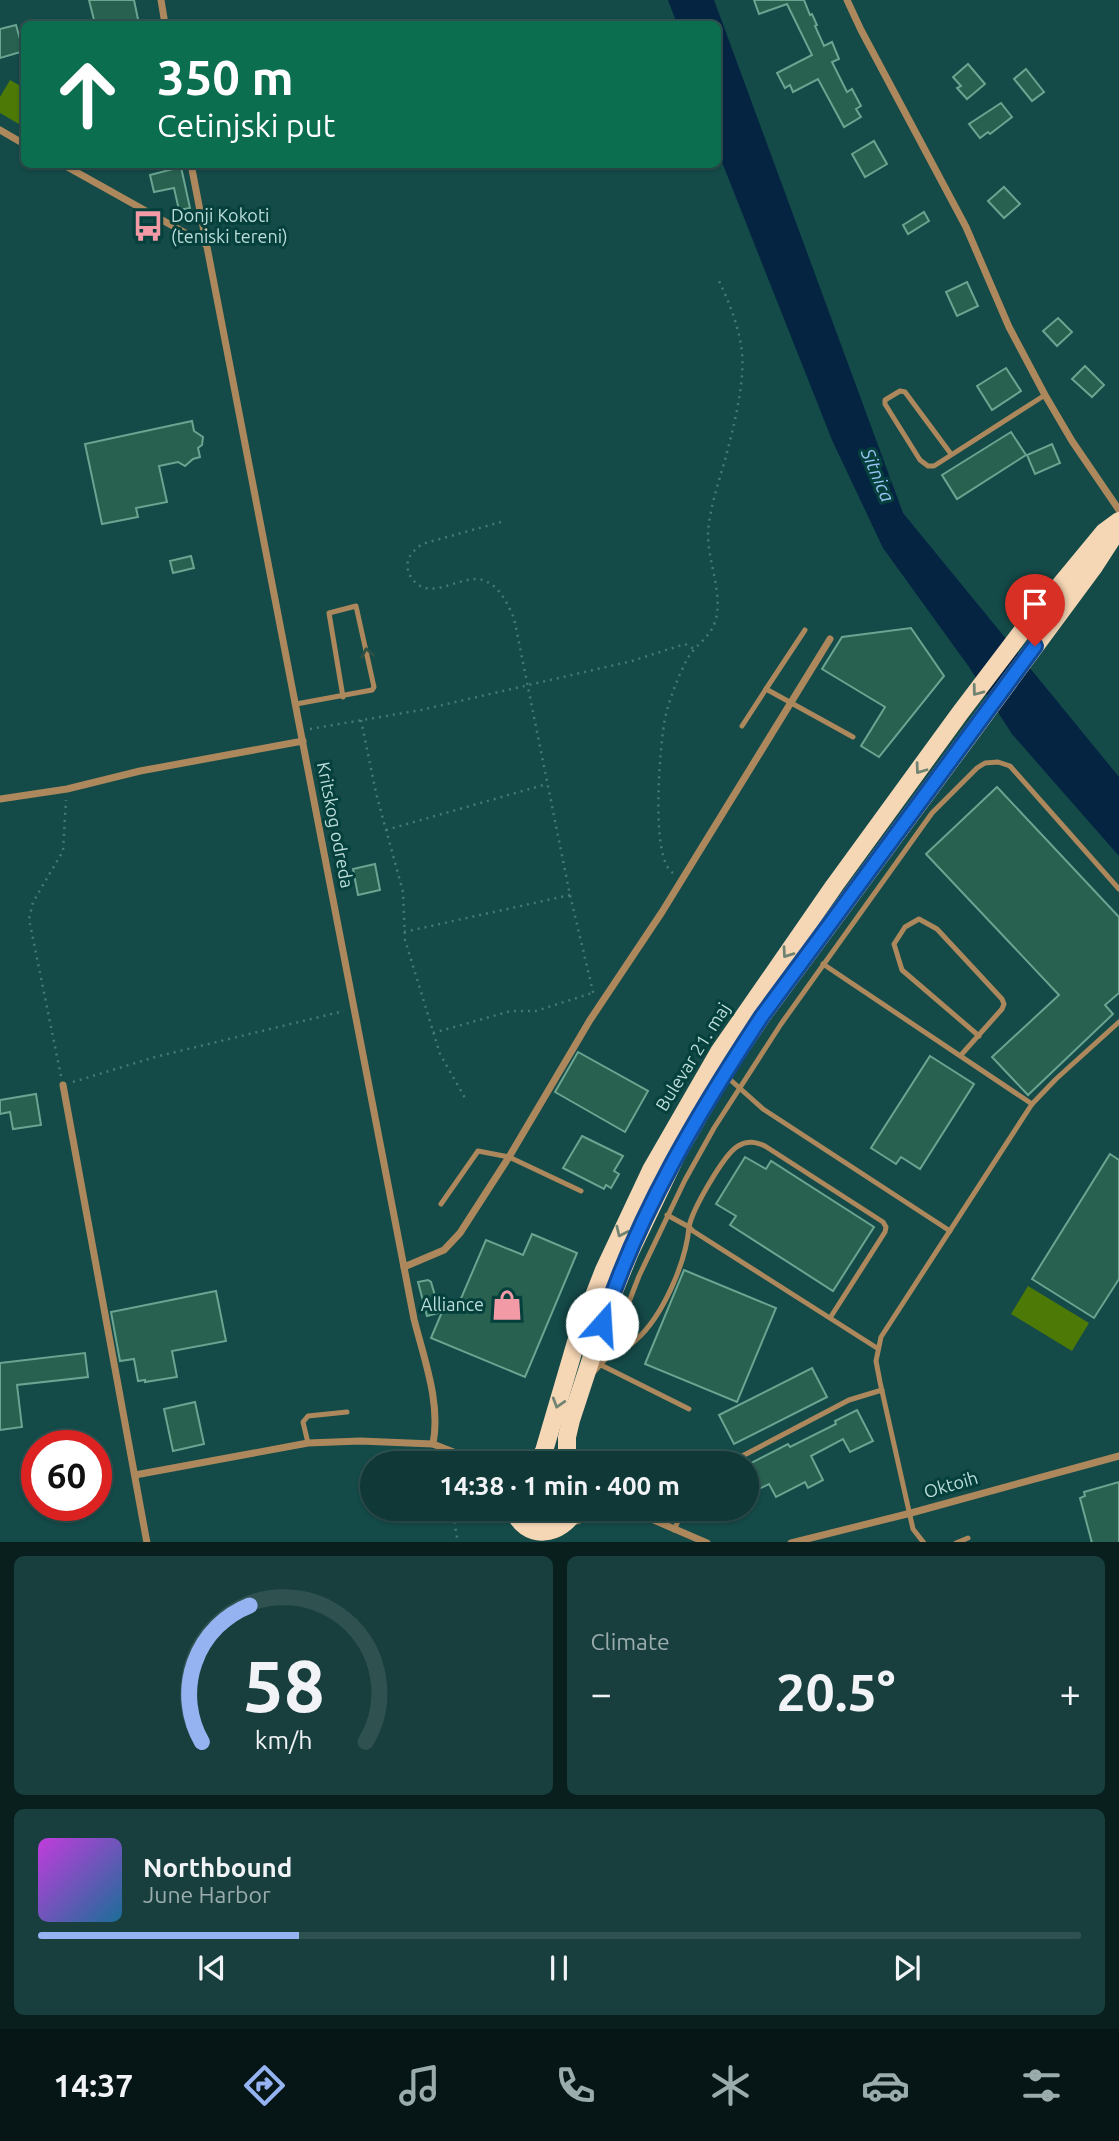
<!DOCTYPE html>
<meta charset="utf-8">
<style>
:root{--surface:#0f3836;--page:#183f3e;--text:#f1f3f6;--muted:#9bacad;--line:#2f5251;--accent:#95b2f1}
body{margin:0;font-family:Ubuntu,sans-serif;background:var(--page);color:var(--text);height:100vh;display:flex;flex-direction:column;font-size:26px;white-space:nowrap}
*{box-sizing:border-box;margin:0}
p{font-size:23px;color:var(--muted)}
.icon{flex:none;width:38px;height:38px;fill:none;stroke:currentColor;stroke-width:2;stroke-linecap:round;stroke-linejoin:round}
.map{position:relative;height:1542px;overflow:hidden}
.details{display:flex;flex-direction:column;gap:14px;padding:14px;background:#081f1e;flex:1}
.details>*{flex:none}
.hud{position:absolute;left:21px;top:21px;width:700px;height:147px;border-radius:10px;box-shadow:0 2px 5px #0004,0 0 0 2px var(--line);background:#0b6e4f;color:#fff;overflow:hidden}
.speed{position:absolute;left:21px;top:1430px;display:flex;gap:14px;font-size:35px;font-weight:700;text-align:center}
.speed>*{display:grid;place-content:center;width:91px;height:91px;border-radius:50%;background:var(--surface);box-shadow:0 2px 5px #0004,0 0 0 2px var(--line);line-height:1}
.speed .limit{border:10px solid #d22;background:#fff;color:#111}
.pin{position:absolute;display:grid;place-items:center;width:60px;height:60px;color:#fff;margin:-72px -30px;border-radius:50% 50% 50% 0;rotate:-45deg;box-shadow:0 0 7px #0007}
.pin .icon{rotate:45deg}
.me{position:absolute;width:77px;margin:-38px;rotate:19deg;stroke-linejoin:round;filter:drop-shadow(0 0 5px #0008)}
.turn{display:flex;align-items:center;gap:24px;height:147px;padding:0 21px;font-size:32px}
.turn .icon{width:91px;height:91px;stroke-width:2.5}
.turn b{display:block;font-size:49px;line-height:60px}
.big{font-size:52px;font-weight:700;line-height:1.1}
.details .card{flex:1;display:flex;flex-direction:column;justify-content:center;gap:10px;min-width:0;padding:0 24px;border-radius:10px;background:var(--page)}
.details .dial{align-items:center;gap:0}
.dial svg{height:182px;overflow:visible;fill:none;stroke:var(--line);stroke-width:7;stroke-linecap:round;text-anchor:middle}
.dial text{fill:var(--text);stroke:none}
.song{display:flex;align-items:center;gap:21px}
.cover{width:84px;height:84px;border-radius:10px;background:linear-gradient(135deg,hsl(290 70% 55%),hsl(200 70% 35%))}
.played{height:7px;border-radius:4px;background:linear-gradient(90deg,var(--accent) 25%,var(--line) 25%)}
.keys{display:flex;justify-content:space-around;direction:ltr}
.heat{display:flex;justify-content:space-between;align-items:center;font-size:38px;direction:ltr}
.details .tiles{flex:1;display:grid;gap:14px;grid-template-columns:1fr 1fr}
.card:last-child{grid-column:span 2}
.trip{position:absolute;left:360px;top:1451px;width:399px;height:70px;border-radius:35px;background:var(--surface);box-shadow:0 2px 5px #0004,0 0 0 2px var(--line);font-weight:700;line-height:70px;text-align:center}
.tabs{display:flex;height:112px;justify-content:space-around;align-items:center;background:#061616;color:var(--muted)}
.tabs .icon{width:49px;height:49px}
.tabs .on{color:var(--accent)}
.tabs b{font-size:32px;color:var(--text)}
.map>svg:first-child{display:block}
.green{fill:#4d7906}
.water{fill:#042442}
.building{fill:#286150;stroke:#69a590;stroke-width:2}
.lines{fill:none;stroke-linecap:round;stroke-linejoin:round}
.path{stroke:#487875;stroke-width:2.5;stroke-dasharray:2 5;stroke-linecap:butt}
.lane{stroke:#ad885c;stroke-width:5}
.street{stroke:#ad885c;stroke-width:7}
.primary{stroke:#f6d7b5;stroke-width:18}
.oneway{stroke:#2f5245}
.oneway2{stroke:#718473}
.route-casing{stroke:#114b97;stroke-width:18}
.route{stroke:#1a73e8;stroke-width:12}
.labels{text-anchor:middle;stroke-width:6;stroke-linejoin:round;paint-order:stroke}
.poi-label{font-size:18px;fill:#bcddda;stroke:#05403d;text-anchor:start}
.street-label{font-size:18px;fill:#bcddda;stroke:#05403d}
.water-label{font-size:19px;font-style:italic;fill:#9ac4f2;stroke:#05403d}
</style>
<div class="map">
<svg width="1119" height="1543" viewBox="0 0 1119 1543">
<rect width="100%" height="100%" fill="#144a48"/>
<g class="green">
<path d="M10,80L24,88V127L0,113V97Z"/>
<path d="M1028,1286L1089,1323L1072,1351L1011,1314Z"/>
</g>
<path class="water" d="M668,0H714L903,513L1119,777V856L1012,734L969,667L883,548L832,440L718,152V24H677Z"/>
<g class="building">
<path d="M89,0H134L139,24H95Z"/>
<path d="M754,0H804L810,15L812,14L817,25L815,26L824,46L832,42L839,59L832,62L847,92L852,89L861,106L856,109L861,117L844,127L818,79L793,92L790,85L785,88L777,73L812,55L787,4L759,14Z"/>
<path d="M16,25L20,39L24,38V51L0,58V29Z"/>
<path d="M968,64L985,84L967,99L957,88L961,86L953,77Z"/>
<path d="M1026,69L1044,92L1032,101L1014,79Z"/>
<path d="M1001,103L1012,117L990,134L988,132L980,138L969,124Z"/>
<path d="M874,141L887,164L865,177L852,154Z"/>
<path d="M181,167L190,208L179,210L174,188L154,192L150,175Z"/>
<path d="M1004,187L1020,204L1004,218L988,201Z"/>
<path d="M924,212L929,221L908,234L903,225Z"/>
<path d="M967,282L978,306L957,316L946,292Z"/>
<path d="M1058,318L1072,332L1057,346L1043,331Z"/>
<path d="M1085,366L1104,385L1092,397L1072,379Z"/>
<path d="M1006,368L1021,391L992,410L977,386Z"/>
<path d="M192,421L194,431L203,437L202,445L198,448L200,457L193,459L185,466L178,462L159,466L167,502L136,508L138,517L102,524L85,444Z"/>
<path d="M1011,432L1026,455L957,499L942,475Z"/>
<path d="M1052,444L1060,463L1035,474L1027,455Z"/>
<path d="M191,556L194,568L173,573L170,561Z"/>
<path d="M911,628L944,676L879,757L861,746L885,707L822,669L842,637Z"/>
<path d="M997,787L1119,917V993L1105,1005L1113,1014L1028,1095L992,1057L1059,995L926,854Z"/>
<path d="M375,864L380,890L358,895L353,869Z"/>
<path d="M578,1052L648,1091L625,1132L555,1092Z"/>
<path d="M930,1056L974,1084L920,1169L901,1157L896,1164L871,1148Z"/>
<path d="M36,1094L41,1125L13,1129L10,1112L0,1114V1100Z"/>
<path d="M582,1136L623,1156L614,1171L619,1174L611,1188L606,1185L604,1189L563,1168Z"/>
<path d="M1110,1154L1119,1160V1279L1094,1318L1032,1279Z"/>
<path d="M745,1157L766,1169L771,1161L874,1227L833,1291L730,1225L736,1216L716,1204Z"/>
<path d="M532,1234L577,1253L525,1377L431,1338L442,1312L427,1316L418,1282L428,1280L431,1282L436,1299L457,1308L486,1240L523,1255Z"/>
<path d="M684,1270L776,1308L737,1402L645,1364Z"/>
<path d="M216,1291L226,1341L172,1351L177,1377L145,1382V1380L138,1381L134,1359L120,1361L111,1312Z"/>
<path d="M85,1353L88,1377L17,1385L22,1427L0,1430V1363Z"/>
<path d="M812,1368L827,1397L734,1444L719,1415Z"/>
<path d="M195,1402L204,1444L173,1451L164,1409Z"/>
<path d="M857,1410L873,1441L850,1452L843,1439L811,1456L823,1480L808,1488L805,1482L776,1497L769,1484L755,1491L747,1476V1465L788,1444L790,1447L836,1424L835,1421Z"/>
<path d="M1119,1482V1543H1092L1080,1498L1085,1496L1084,1492Z"/>
</g>
<g class="lines">
<g class="path">
<path d="M501,522L422,544C416,549 410,553 408,561C406,568 409,576 414,581C432,601 461,574 483,580C500,586 507,603 514,618L570,895L594,996"/>
<path d="M361,720L376,793L403,892L405,940L440,1054L465,1098"/>
<path d="M310,729L421,710L632,661L685,644L694,649"/>
<path d="M386,830L547,784"/>
<path d="M673,873C650,859 660,750 664,724C667,707 673,690 680,674C684,666 687,657 693,651C701,641 711,635 715,622C724,594 707,561 708,532C710,508 718,484 725,460C733,429 747,378 741,345C737,322 729,302 719,281"/>
<path d="M404,932L570,895"/>
<path d="M433,1033L511,1011H536L592,993"/>
<path d="M61,1076L29,919L33,902L63,851L66,800"/>
<path d="M73,1082L155,1057L344,1011"/>
<path d="M452,1508L458,1543"/>
</g>
<g class="lane">
<path d="M951,454L905,392L900,391L885,400V404L920,460L928,466H934L1045,395"/>
<path d="M805,630L766,689L853,737"/>
<path d="M296,704L372,690L374,687L356,606L329,613L343,697"/>
<path d="M742,726L766,689"/>
<path d="M823,964L1032,1104"/>
<path d="M961,1055L1002,1009L1004,1004L1002,999L937,929L919,919L905,927L894,944L902,970L979,1036"/>
<path d="M726,1076L763,1109L950,1231"/>
<path d="M441,1204L478,1151L509,1157L581,1191"/>
<path d="M830,1318L885,1232L886,1227L883,1222L765,1146C756,1142 748,1140 738,1146C724,1154 692,1210 689,1227L693,1231L877,1348"/>
<path d="M608,1356C618,1352 628,1348 636,1340C663,1316 686,1262 689,1227L667,1215"/>
<path d="M601,1365L689,1409"/>
<path d="M593,1373L608,1356L639,1276L685,1180L714,1128L781,1024L932,813L977,768L985,763L998,762L1010,766L1119,889"/>
<path d="M308,1443L303,1422L308,1416L347,1412"/>
<path d="M729,1463L849,1400L882,1390"/>
<path d="M674,1530L684,1508"/>
<path d="M924,1543L913,1529L880,1382L876,1361L881,1337L1032,1104L1056,1079L1119,1022"/>
<path d="M956,1543L968,1538"/>
</g>
<g class="street">
<path d="M161,0L165,24"/>
<path d="M847,0L861,30L966,227L1009,327L1045,395L1072,441L1119,510"/>
<path d="M0,130L24,144"/>
<path d="M62,164L205,244"/>
<path d="M191,164L414,1319C424,1359 441,1403 433,1444L479,1462L497,1463"/>
<path d="M0,799L67,789L140,771L303,741"/>
<path d="M63,1085L147,1543"/>
<path d="M404,1267L444,1250L460,1233L509,1157L590,1020L662,912L830,639"/>
<path d="M135,1475L308,1443L360,1441L433,1444"/>
<path d="M626,1508L707,1543"/>
<path d="M570,1523L599,1514L630,1511"/>
<path d="M791,1543L911,1513L1119,1456"/>
</g>
<g class="primary">
<path d="M537,1463L544,1451L576,1342L604,1270L651,1170L719,1052L834,886L960,713L1023,630L1104,532L1119,521"/>
<path d="M567,1463V1437L571,1420L610,1301L630,1252L677,1154L723,1074L762,1016L1093,568L1119,528"/>
<path d="M513,1508C524,1542 563,1537 576,1508"/>
</g>
</g>
<defs><path id="oneway-chevron" d="M-2-3.5L2.5 0L-2 3.5" fill="none" stroke-width="1.6" stroke-linecap="round" stroke-linejoin="round" transform="scale(1.75)"/></defs>
<use class="oneway" href="#oneway-chevron" transform="translate(367 653) rotate(-101)"/>
<g class="oneway2">
<use href="#oneway-chevron" transform="translate(977 691) rotate(127)"/>
<use href="#oneway-chevron" transform="translate(920 769) rotate(126)"/>
<use href="#oneway-chevron" transform="translate(787 953) rotate(125)"/>
<use href="#oneway-chevron" transform="translate(621 1232) rotate(115)"/>
<use href="#oneway-chevron" transform="translate(558 1403) rotate(107)"/>
</g>
<g class="lines">
<defs>
<path id="route" d="M602,1324C638,1214 698,1113 762,1016L1035,646"/>
</defs>
<use href="#route" class="route-casing"/>
<use href="#route" class="route"/>
</g>
<defs>
<symbol id="bus-bare" viewBox="-9 -9 18 18"><path d="M-5-6H5V4H4V6H2V4H-2V6H-4V4H-5ZM-3.5-4V0h7V-4ZM-3.5 1.2v1.5H-2V1.2ZM2 1.2v1.5H3.5V1.2Z" fill="#f39aa7" stroke="#05403d" stroke-width="2.5" paint-order="stroke"/></symbol>
<symbol id="shop-bare" viewBox="-9 -9 18 18"><path d="M-5-2.5h2.3a2.7 3.5 0 0 1 5.4 0H5L5.5 6h-11ZM-1.5-2.5h3a1.5 2.3 0 0 0-3 0Z" fill="#f39aa7" stroke="#05403d" stroke-width="2.5" paint-order="stroke"/></symbol>
</defs>
<g fill-rule="evenodd">
<use href="#bus-bare" x="126" y="204" width="44" height="44"/>
<use href="#shop-bare" x="485" y="1283" width="44" height="44"/>
</g>
<g class="labels">
<g class="poi-label">
<text x="171" y="222">Donji Kokoti<tspan x="171" dy="21">(teniski tereni)</tspan></text>
<text x="484" y="1311" text-anchor="end">Alliance</text>
</g>
<g class="street-label">
<text transform="translate(335 825) rotate(79)" y="6">Kritskog odreda</text>
<text transform="translate(693 1057) rotate(-58)" y="6">Bulevar 21. maj</text>
<text transform="translate(951 1485) rotate(-16)" y="6">Oktoih</text>
</g>
<g class="water-label">
<text transform="translate(878 475) rotate(67)" y="7">Sitnica</text>
</g>
</g>
</svg>
<div class="speed"><div class="limit">60</div></div>
<div class="pin" style="left:1035px;top:646px;background:#d93025"><svg class="icon" aria-label="arrive" viewBox="0 0 24 24"><path d="M6 21V4h12l-3 4 3 4H6"/></svg></div>
<svg class="me" style="left:602px;top:1324px" viewBox="-20 -20 40 40"><circle r="19" fill="#fff"/><path d="M0-13L10 11 0 6-10 11z" fill="#1a73e8"/></svg>
<div class="trip">14:38 · 1 min · 400 m</div>
<div class="hud">
<div class="turn"><svg class="icon" aria-label="ahead" viewBox="0 0 24 24"><path d="M12 20V5M6 11l6-6 6 6"/></svg><div><b>350 m</b>Cetinjski put</div></div>
</div>
</div>
<section class="details">
<div class="tiles">
<div class="card dial"><svg viewBox="0 0 100 80">
<path d="M14 69A42 42 0 1 1 86 69"/>
<path d="M14 69A42 42 0 0 1 35 9" stroke="#95b2f1"/>
<text x="50" y="56" font-size="32" font-weight="700">58</text>
<text x="50" y="72" font-size="11">km/h</text>
</svg></div>
<div class="card"><p>Climate</p>
<div class="heat"><a>−</a><b class="big">20.5°</b><a>+</a></div>
</div>
<div class="card">
<div class="song"><i class="cover"></i><div><b>Northbound</b><p>June Harbor</p></div></div>
<div class="played"></div>
<div class="keys"><svg class="icon" aria-label="previous" viewBox="0 0 24 24"><path d="M18 5L8 12l10 7zM5 5v14"/></svg><svg class="icon" aria-label="pause" viewBox="0 0 24 24"><path d="M8 5v14M16 5v14"/></svg><svg class="icon" aria-label="next" viewBox="0 0 24 24"><path d="M6 5l10 7-10 7zM19 5v14"/></svg></div>
</div>
</div>
</section>
<nav class="tabs">
<b>14:37</b>
<svg class="icon on" aria-label="directions" viewBox="0 0 24 24"><path d="M12 3l9 9-9 9-9-9zM9 14v-3h6M13 9l2 2-2 2"/></svg>
<svg class="icon" aria-label="music" viewBox="0 0 24 24"><path d="M9 18V5l10-2v13"/><circle cx="6" cy="18" r="3"/><circle cx="16" cy="16" r="3"/></svg>
<svg class="icon" aria-label="phone" viewBox="0 0 24 24"><path d="M5 4h4l2 5-3 2q2 4 5 5l2-3 5 2v4C11 20 4 13 5 4z"/></svg>
<svg class="icon" aria-label="climate" viewBox="0 0 24 24"><path d="M12 3v18M4 7l16 10M4 17L20 7"/></svg>
<svg class="icon" aria-label="car" viewBox="0 0 24 24"><path d="M5 17H2v-5l4-1 3-4h7l3 4 3 1v5h-3M9 17h6M6 11h13"/><circle cx="7" cy="17" r="2"/><circle cx="17" cy="17" r="2"/></svg>
<svg class="icon" aria-label="filters" viewBox="0 0 24 24"><path d="M4 7h16M4 17h16"/><circle cx="9" cy="7" r="2"/><circle cx="15" cy="17" r="2"/></svg>
</nav>
